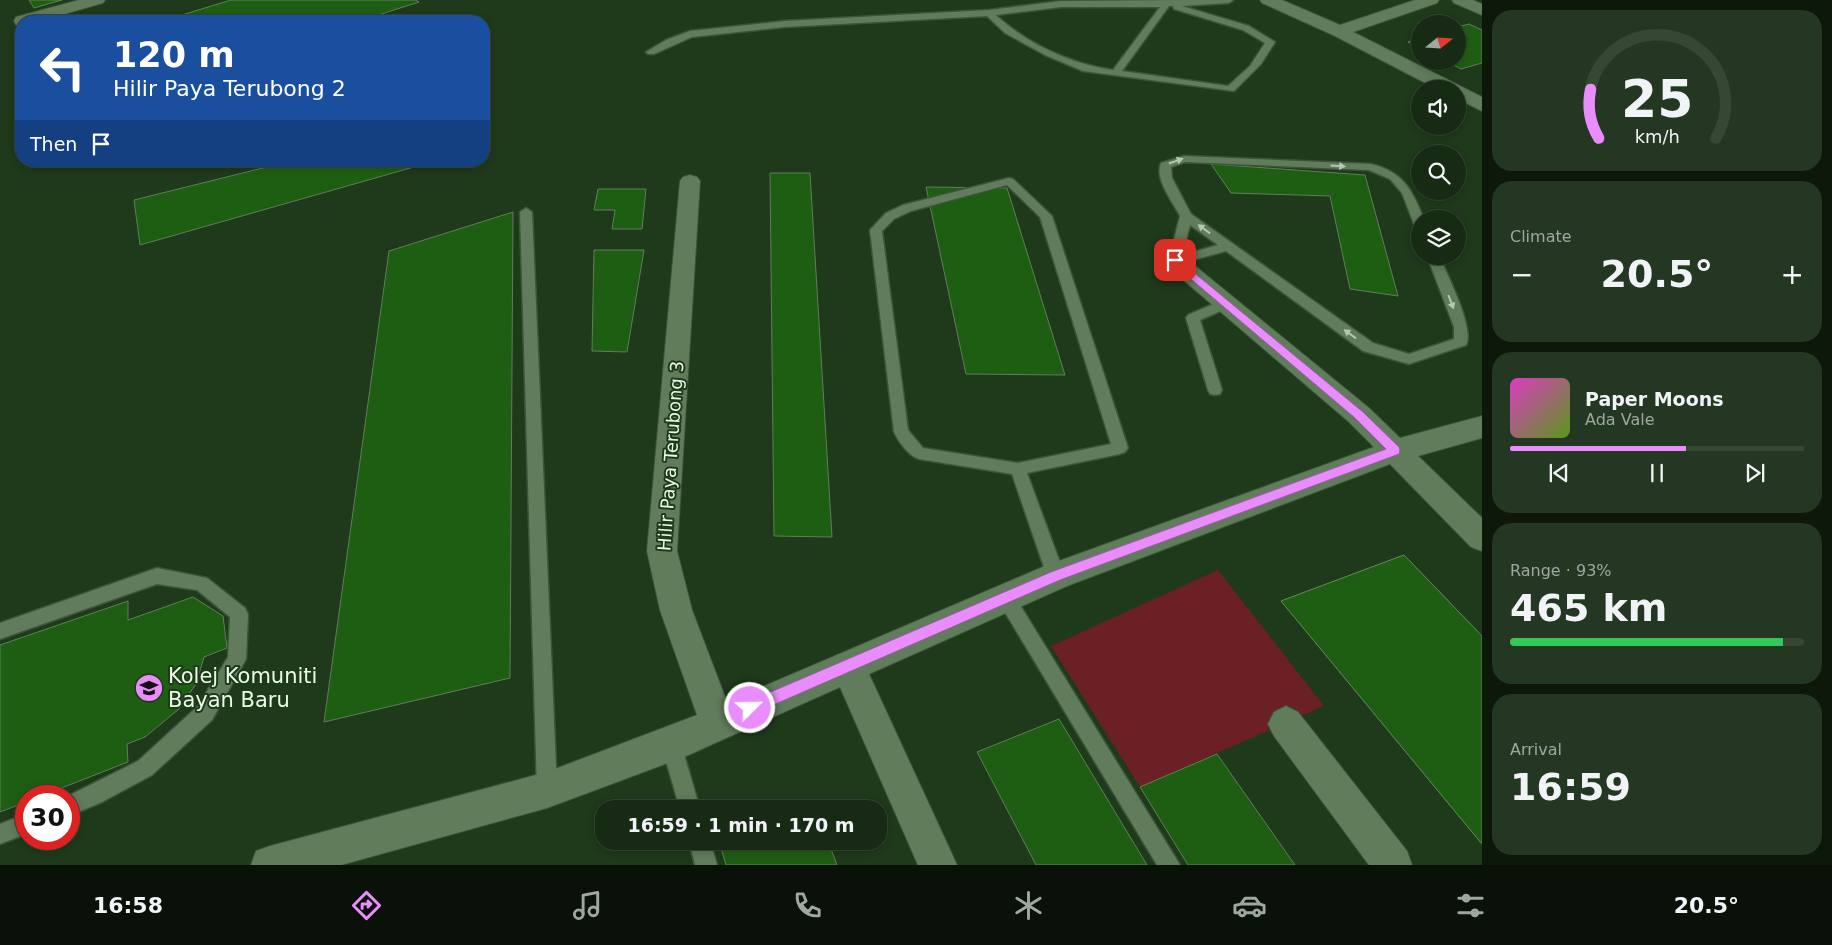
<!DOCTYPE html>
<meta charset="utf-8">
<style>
:root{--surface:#172b14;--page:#243722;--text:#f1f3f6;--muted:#9ea7a0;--line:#364734;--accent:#ea8dfc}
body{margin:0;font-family:"DejaVu Sans",sans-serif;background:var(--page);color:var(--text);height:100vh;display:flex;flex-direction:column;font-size:19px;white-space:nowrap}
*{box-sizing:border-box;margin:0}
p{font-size:16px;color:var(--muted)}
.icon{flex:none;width:28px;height:28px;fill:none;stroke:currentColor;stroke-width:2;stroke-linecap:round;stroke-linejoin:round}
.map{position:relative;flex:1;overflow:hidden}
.drawer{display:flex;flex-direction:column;gap:10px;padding:10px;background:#0d180b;width:350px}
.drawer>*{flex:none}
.banner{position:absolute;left:15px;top:15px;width:475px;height:152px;border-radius:20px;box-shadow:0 2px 8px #0003,0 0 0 1px var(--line);background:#1a4fa0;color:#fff;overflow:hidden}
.needle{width:32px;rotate:72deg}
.tools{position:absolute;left:1411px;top:15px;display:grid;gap:10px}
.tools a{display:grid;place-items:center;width:55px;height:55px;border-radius:50%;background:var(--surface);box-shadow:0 2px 8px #0003,0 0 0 1px var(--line);font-size:25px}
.speed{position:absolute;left:15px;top:785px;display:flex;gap:10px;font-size:25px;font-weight:700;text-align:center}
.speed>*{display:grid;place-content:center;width:65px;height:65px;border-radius:50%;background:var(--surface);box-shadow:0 2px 8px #0003,0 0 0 1px var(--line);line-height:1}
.speed .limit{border:8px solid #d22;background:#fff;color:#111}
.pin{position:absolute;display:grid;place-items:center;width:42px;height:42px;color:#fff;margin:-21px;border-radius:10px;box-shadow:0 2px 8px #0006}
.me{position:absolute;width:55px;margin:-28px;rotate:67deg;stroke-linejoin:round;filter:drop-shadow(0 0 4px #0008)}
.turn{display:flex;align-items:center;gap:18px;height:105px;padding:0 15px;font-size:22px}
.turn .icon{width:65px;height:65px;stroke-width:2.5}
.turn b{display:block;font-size:35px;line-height:42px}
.then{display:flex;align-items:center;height:48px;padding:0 15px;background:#0003;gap:10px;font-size:19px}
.big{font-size:38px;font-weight:700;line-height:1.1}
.drawer .card{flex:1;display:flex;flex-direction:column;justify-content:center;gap:8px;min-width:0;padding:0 18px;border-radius:20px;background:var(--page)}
.drawer .dial{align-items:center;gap:0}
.dial svg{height:130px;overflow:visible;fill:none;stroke:var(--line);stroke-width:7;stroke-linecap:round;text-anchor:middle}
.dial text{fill:var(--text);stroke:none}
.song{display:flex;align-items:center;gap:15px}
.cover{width:60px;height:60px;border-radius:8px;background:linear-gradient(135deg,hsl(310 70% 55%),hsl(90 70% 35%))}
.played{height:5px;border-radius:2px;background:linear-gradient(90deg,var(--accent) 60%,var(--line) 60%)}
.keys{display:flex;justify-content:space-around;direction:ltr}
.heat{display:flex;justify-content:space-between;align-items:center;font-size:28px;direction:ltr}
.charge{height:8px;border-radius:4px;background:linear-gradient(90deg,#34c759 93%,var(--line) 0)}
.trip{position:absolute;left:595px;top:800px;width:292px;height:50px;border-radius:20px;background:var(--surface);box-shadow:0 2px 8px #0003,0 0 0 1px var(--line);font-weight:700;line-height:50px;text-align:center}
.menu{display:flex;height:80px;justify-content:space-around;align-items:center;background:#091108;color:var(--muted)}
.menu .icon{width:35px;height:35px}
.menu .on{color:var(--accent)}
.menu b{font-size:22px;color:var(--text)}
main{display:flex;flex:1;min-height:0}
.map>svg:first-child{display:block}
.green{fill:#6a2024}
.building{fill:#1e5e13;stroke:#617e5c}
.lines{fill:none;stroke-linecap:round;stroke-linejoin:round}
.lane-casing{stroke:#3d543a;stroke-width:3}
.street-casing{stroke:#3d543a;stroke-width:2}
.lane{fill:#607c5b;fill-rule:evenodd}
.street{fill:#607c5b;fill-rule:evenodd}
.oneway{fill:#b3c8af}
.route{fill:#ea8dfc;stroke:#985ca4}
.labels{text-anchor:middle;stroke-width:4;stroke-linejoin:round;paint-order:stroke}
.street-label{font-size:18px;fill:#eafae7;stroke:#1f391b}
.near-poi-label{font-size:21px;fill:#eafae7;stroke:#1f391b;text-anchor:start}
</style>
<main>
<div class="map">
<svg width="1482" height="865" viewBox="0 0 1482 865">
<rect width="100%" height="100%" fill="#1f391b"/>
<path class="green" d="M1218,570L1324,706L1140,787L1051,646Z"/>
<g class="building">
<path d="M29,0H62L34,8Z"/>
<path d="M231,0H416L419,2L372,17L375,21H162Z"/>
<path d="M1469,24L1482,30V63L1461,69L1446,61H1458V27Z"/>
<path d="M1420,38V48L1408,42Z"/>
<path d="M291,161H426L428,163L140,245L134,200Z"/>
<path d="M1211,164L1365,175L1398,296L1350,289L1330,196L1231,193Z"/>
<path d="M770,173H810L832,537L774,536Z"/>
<path d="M926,187L1007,188L1065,375L966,374Z"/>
<path d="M598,189H646L642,229H612L615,210H594Z"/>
<path d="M513,212L510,678L324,722L389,251Z"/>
<path d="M594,250H644L627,352L592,351Z"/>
<path d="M1404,555L1482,636V696L1459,705L1482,730V844L1281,601Z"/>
<path d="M1404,555L1482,636V844L1281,601Z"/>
<path d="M193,597L223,616L227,648L204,657L196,684L179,709L145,737L127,744L128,762L41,796H26V802L0,812V645L128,601V620Z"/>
<path d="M1059,719L1147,865H1036L977,752Z"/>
<path d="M1217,754L1295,865H1188L1140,787Z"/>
<path d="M729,841H828L837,865H726L720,845Z"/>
</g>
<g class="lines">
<defs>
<g id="lane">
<path d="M1187,0H1233L1229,3L1182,6L1249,26L1275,42L1261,64L1234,91L1083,71L1045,55L1005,33L987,16L785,27L692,37L654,54H648L646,52L666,40L690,31L785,21L989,10L1061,1ZM1169,6H1173L1174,9L1243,30L1265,43L1250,66L1228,86L1122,71ZM1061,7H1160L1113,70C1071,64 1027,44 996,15Z"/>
<path d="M1184,156L1371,164C1404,172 1412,190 1424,219H1420V228L1414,224L1402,193L1390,179L1369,170L1185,162L1171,167L1172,178L1191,214L1373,343L1409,354L1454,339V327L1427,256H1439C1447,274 1475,329 1466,345L1409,364L1363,351L1226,251L1175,265L1171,264L1169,261L1170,255L1180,216C1173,202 1154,179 1161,163ZM1190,225L1218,245L1182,255Z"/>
<path d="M1009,178L1013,179L1052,216L1128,448L1125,452L1120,454L1027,473L1065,576L1062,581L1056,584L1050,581L1047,576L1012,474L919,459C909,456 898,441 894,432L870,230L886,213L903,205ZM1007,185L1040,217L1111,444L1018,463L923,448L908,430L882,231L894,219L911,211Z"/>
<path d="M526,208L532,212L557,790L554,797L547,800L540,797L537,790L520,212Z"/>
<path d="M1225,299L1230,301L1232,304L1230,307L1200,320L1222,390L1220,394L1215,395L1210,394L1208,390L1186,318L1188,315Z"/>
<path d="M157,568L207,578L245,608L248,614L246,659L212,720L152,775L102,802L69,816L68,796L138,761L198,706L228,657L230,617L197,590L157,584L0,639V623Z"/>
<path d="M1006,590L1012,592L1180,865H1157L1000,604L997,598L1000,592Z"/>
<path d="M671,734L678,737L681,744L700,809H680L661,744L664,737Z"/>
<path d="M26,814V834L0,844V824Z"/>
<path d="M689,841H710L717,865H695Z"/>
</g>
<g id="street">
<path d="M79,0H105L103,3L40,21H21V26L16,25L14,21L16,17Z"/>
<path d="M1260,0H1282L1340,25L1415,0H1439L1437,3L1353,32L1482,97V111L1458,99V89H1437L1333,35L1262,3Z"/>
<path d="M1452,0H1473L1482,4V15L1454,3Z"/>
<path d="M690,175L697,177L700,181L677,551L692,610L727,702L1045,566L1374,447L1349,422L1167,266L1164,261L1167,256L1175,253L1183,256L1369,408L1400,438L1482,416V438L1418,456L1482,518V551L1471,547L1390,464L1067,586L869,674L957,865H918L840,687L684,757L547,808L341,865H251L256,851L270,846L547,772L697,715L660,610L647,551L680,181L683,177Z"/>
<path d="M1286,706L1298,712L1407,851L1412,865H1369L1274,736L1268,724L1274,712Z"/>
</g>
</defs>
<use href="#lane" class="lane-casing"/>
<use href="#street" class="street-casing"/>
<use href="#lane" class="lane"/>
<use href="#street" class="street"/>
</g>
<defs><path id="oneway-solid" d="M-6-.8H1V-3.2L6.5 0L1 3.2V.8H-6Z" transform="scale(1.25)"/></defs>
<g class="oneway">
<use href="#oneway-solid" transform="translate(1176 161) rotate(-19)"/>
<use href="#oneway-solid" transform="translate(1338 166) rotate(3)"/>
<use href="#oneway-solid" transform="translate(1204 229) rotate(-144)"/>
<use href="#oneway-solid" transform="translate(1451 302) rotate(69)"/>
<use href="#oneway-solid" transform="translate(1350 334) rotate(-144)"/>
</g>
<path class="route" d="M1175,257L1363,412L1399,447L1400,450L1399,454L1060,580L755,713L750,716L745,713L743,708L745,703L1051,572L1386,449L1355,418L1172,263L1170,260Z"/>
<defs>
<symbol id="university-disc" viewBox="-11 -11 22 22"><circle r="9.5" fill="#ea8dfc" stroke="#1f391b"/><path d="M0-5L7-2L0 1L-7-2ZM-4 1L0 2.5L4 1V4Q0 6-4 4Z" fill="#111"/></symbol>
</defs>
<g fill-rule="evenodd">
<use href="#university-disc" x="133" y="672" width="32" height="32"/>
</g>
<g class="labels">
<g class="street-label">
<text transform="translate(671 456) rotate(-86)" y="6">Hilir Paya Terubong 3</text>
</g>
<g class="near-poi-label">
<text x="168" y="683">Kolej Komuniti<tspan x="168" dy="24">Bayan Baru</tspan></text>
</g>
</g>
</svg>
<div class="tools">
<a><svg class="needle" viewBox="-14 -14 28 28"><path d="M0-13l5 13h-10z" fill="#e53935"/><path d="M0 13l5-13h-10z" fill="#9ea7a0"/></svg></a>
<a><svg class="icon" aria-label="sound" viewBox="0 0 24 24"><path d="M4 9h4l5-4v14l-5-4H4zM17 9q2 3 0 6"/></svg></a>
<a><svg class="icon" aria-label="search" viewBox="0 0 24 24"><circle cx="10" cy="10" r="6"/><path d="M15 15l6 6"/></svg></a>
<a><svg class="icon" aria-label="layers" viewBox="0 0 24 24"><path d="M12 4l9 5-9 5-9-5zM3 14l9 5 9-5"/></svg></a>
</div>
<div class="speed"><div class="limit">30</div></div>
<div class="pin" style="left:1175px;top:260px;background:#d93025"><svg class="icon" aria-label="arrive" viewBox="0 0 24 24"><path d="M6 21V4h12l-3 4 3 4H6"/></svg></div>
<svg class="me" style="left:750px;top:708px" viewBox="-20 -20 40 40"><circle r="17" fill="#ea8dfc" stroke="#fff" stroke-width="3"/><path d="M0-11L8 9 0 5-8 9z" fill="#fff"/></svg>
<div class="trip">16:59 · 1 min · 170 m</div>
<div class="banner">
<div class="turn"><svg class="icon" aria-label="left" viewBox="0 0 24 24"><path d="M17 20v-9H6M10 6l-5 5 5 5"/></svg><div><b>120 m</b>Hilir Paya Terubong 2</div></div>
<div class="then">Then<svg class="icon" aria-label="arrive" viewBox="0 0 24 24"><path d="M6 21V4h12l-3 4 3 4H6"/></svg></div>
</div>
</div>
<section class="drawer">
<div class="card dial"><svg viewBox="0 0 100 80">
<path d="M14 69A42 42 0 1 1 86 69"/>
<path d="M14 69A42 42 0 0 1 9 39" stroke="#ea8dfc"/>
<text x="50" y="56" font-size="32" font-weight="700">25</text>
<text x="50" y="72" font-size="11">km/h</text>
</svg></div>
<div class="card"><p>Climate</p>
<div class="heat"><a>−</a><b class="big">20.5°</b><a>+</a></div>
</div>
<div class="card">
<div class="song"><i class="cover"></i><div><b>Paper Moons</b><p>Ada Vale</p></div></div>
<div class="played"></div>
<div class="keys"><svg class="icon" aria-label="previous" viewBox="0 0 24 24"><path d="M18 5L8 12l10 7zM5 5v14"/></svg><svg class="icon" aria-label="pause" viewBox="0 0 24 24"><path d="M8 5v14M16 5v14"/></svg><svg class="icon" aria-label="next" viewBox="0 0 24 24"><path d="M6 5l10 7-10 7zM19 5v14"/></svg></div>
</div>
<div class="card"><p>Range · 93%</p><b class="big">465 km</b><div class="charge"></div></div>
<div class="card"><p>Arrival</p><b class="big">16:59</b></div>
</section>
</main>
<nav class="menu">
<b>16:58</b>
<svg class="icon on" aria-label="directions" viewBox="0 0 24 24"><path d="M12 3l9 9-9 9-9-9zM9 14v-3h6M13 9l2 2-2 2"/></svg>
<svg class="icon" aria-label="music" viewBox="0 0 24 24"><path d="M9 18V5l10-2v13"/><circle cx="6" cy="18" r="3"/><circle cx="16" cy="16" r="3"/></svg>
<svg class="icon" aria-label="phone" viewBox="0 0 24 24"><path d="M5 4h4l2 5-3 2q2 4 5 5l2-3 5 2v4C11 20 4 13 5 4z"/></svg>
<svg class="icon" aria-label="climate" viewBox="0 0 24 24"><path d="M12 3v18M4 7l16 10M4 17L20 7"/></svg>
<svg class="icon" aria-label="car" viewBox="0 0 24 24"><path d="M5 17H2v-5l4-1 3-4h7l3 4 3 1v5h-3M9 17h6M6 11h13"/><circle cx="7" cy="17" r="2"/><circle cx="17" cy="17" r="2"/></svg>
<svg class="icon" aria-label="filters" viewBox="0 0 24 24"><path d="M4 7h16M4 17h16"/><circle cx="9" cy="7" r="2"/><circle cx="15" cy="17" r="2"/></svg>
<b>20.5°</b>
</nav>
